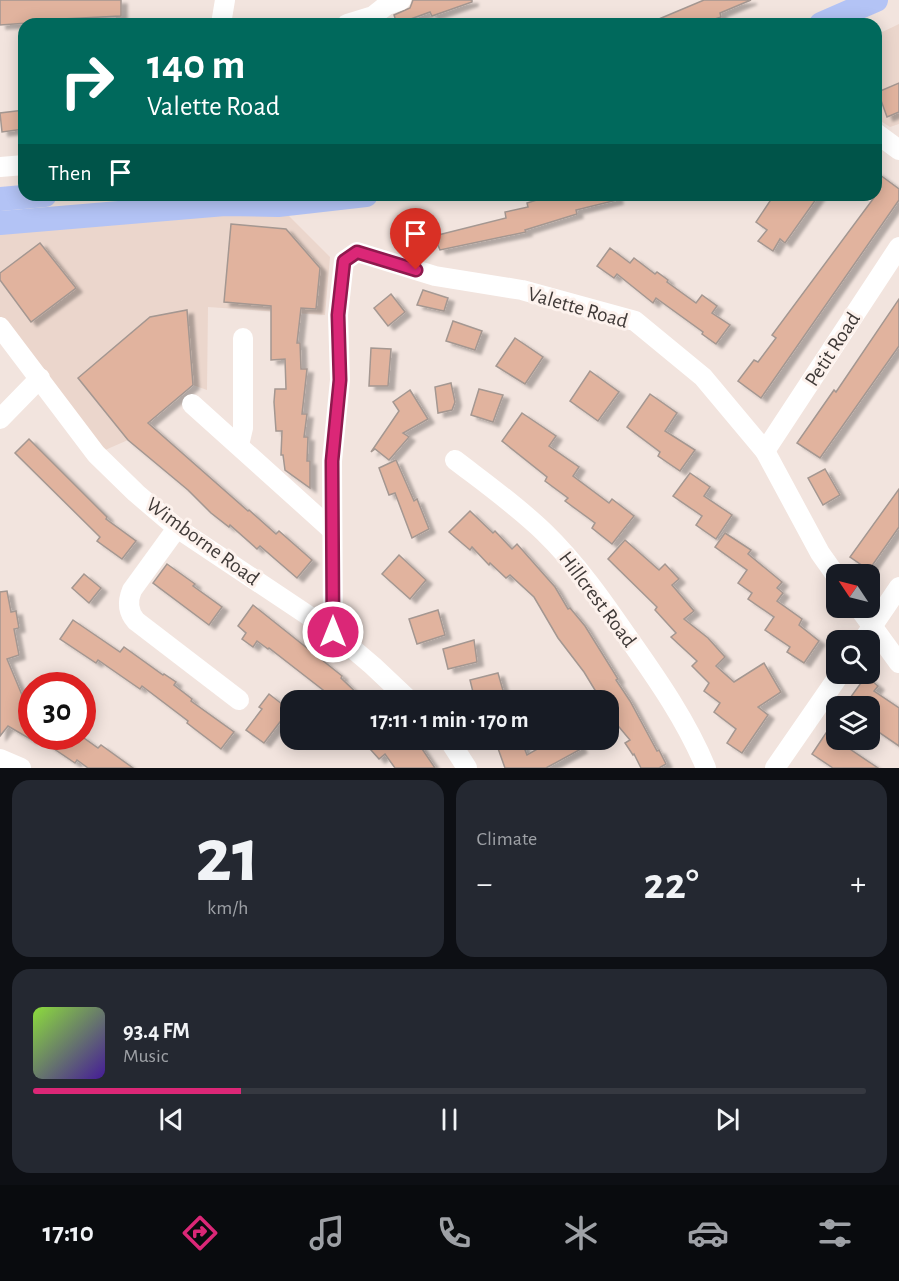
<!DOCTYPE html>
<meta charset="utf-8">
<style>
:root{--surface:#171b24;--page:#242831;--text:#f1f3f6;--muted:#9ea1a6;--line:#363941;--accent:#db2777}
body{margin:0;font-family:"Alegreya Sans",sans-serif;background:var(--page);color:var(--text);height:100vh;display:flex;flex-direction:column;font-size:22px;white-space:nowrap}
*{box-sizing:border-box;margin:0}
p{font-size:20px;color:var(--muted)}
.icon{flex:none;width:33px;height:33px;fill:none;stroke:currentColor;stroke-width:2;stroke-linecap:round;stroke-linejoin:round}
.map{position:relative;height:768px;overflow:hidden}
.side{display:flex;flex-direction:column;gap:12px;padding:12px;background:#0d0f14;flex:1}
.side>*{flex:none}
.guide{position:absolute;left:18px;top:18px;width:864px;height:183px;border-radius:18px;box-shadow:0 3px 15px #0003;background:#00695c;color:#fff;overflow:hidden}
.needle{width:39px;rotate:305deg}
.tools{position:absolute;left:826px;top:564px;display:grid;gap:12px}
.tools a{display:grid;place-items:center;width:54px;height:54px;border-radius:12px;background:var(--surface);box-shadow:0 3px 15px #0003;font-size:30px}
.speed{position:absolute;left:18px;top:672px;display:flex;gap:12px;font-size:30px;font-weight:700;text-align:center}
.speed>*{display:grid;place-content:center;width:78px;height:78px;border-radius:50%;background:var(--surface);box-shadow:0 3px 15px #0003;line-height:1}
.speed .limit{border:9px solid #d22;background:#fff;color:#111}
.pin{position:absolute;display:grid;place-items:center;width:51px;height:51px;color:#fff;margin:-62px -26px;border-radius:50% 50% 50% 0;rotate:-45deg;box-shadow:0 0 6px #0007}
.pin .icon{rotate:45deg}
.me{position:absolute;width:66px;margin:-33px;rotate:0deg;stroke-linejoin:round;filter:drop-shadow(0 0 4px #0008)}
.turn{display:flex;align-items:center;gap:21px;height:126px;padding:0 30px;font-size:27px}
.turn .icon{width:78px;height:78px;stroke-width:2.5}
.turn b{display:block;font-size:42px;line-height:51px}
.then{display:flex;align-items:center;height:57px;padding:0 30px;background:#0003;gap:12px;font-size:22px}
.big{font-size:45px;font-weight:700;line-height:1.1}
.side .card{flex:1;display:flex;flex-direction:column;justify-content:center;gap:9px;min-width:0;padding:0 21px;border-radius:18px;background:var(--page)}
.side .dial{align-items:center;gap:0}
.dial b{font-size:78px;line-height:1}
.song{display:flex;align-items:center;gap:18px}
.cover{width:72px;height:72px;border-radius:9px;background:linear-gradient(135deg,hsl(90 70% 55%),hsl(260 70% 35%))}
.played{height:6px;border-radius:3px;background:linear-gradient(90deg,var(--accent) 25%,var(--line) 25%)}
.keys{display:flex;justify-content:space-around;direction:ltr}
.heat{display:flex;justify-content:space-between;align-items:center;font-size:33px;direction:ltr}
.side .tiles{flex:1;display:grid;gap:12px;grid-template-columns:1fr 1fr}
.card:last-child{grid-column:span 2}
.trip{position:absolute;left:280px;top:690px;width:339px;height:60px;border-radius:18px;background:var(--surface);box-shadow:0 3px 15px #0003;font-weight:700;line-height:60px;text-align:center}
.tabs{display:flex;height:96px;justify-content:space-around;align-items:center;background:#090b0e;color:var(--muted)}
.tabs .icon{width:42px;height:42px}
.tabs .on{color:var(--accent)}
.tabs b{font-size:27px;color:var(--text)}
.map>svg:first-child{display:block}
.built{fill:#ebd6cc}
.building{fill:#e1b39e;stroke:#a49791;stroke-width:1.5;filter:url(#shadow)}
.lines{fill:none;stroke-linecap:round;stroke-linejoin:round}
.minor{stroke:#fff;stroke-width:20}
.major{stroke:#b3c3f5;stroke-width:24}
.route-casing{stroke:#8e194d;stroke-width:15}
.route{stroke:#db2777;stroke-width:10}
.labels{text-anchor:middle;stroke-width:6;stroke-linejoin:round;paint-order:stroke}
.street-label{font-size:21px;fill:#403a38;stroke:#fdf2ed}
</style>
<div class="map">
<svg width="899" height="768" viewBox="0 0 899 768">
<defs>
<filter id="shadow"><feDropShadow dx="6" dy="4" stdDeviation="1.5" flood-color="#0004"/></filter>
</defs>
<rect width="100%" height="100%" fill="#f2e4de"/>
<g class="built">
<path d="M899,24V124L890,127L876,118V35Z"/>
<path d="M278,205L330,257L325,315L208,307L207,390L193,385L128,440L96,454L0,327V223Z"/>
</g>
<g class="building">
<path d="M0,0H121V16L42,20V22L0,25Z"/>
<path d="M413,0H472V2L432,16L430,12L397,24L394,15L410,8Z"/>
<path d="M704,0H751L720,13L721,17L700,24H647Z"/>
<path d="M899,83V112L887,117L878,92Z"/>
<path d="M24,110V129L2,132L0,113Z"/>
<path d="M876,172L899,189V200L761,398L738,381L754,360L758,362L776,338L772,335L876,195Z"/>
<path d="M553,195H616L617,200L576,210L577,214L525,230L526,232L440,250L434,236L506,218L505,212L528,207L527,203Z"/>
<path d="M774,195H819L785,243L780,239L773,251L758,241L767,230L756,222Z"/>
<path d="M231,224L286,229L320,268L316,309L301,308L297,343H300L301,369H307L302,414H307L304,437H308L307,461H310V488L285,470L283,455H281L282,431H276L274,402L275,389H286L285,359L271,360V306L224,302Z"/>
<path d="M40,243L76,288L31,322L0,280V273Z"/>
<path d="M610,248L630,263L634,258L655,274L657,272L668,280L667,282L696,303L702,295L717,306L712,313L730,325L716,344L702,334L703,332L656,298L653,303L617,274L614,278L597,266Z"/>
<path d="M423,290L448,298L444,311L417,305Z"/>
<path d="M391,294L405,312L388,326L374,308Z"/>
<path d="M899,299V346L820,458L797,443L834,390L836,392Z"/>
<path d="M187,310L193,385L148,423L248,511L249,510L276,534L279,531L312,560L297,578L260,546L257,549L230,525L229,527L211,513L188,490L128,440L78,378L150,317Z"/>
<path d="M453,321L482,331L475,350L446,341Z"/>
<path d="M515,338L543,357L525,384L496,366Z"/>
<path d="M371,348L391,349L388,386H369Z"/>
<path d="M590,371L619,392L598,421L570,401Z"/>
<path d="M451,383L455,402L452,410L438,413L435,387Z"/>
<path d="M479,389L503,395L493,422L471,415Z"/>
<path d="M410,390L428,419L403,433L409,437L389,460L375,449L371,452L399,411L393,402Z"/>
<path d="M650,394L677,413L665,431L695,450L680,471L658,456L660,452L627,427Z"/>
<path d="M522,413L556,436L549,446L579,467L573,476L609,503L612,499L634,516L612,544L592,528L595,523L565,501L568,498L545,481L547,477L502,441Z"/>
<path d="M29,439L107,517L106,519L136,541L122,559L97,541L100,537L15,453Z"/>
<path d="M396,460L414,501L417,499L429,529L412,538L395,493L389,495L379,468Z"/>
<path d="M825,469L840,495L823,505L808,478Z"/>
<path d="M690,473L710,487L704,496L732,515L716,539L696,525L702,516L673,496Z"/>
<path d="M899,489V527L869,570L850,557Z"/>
<path d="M470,511L493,533L495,531L512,549L517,544L555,587L568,609L570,608L585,626L618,679L616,680L630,701L657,751L659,750L666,764L659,768H641L634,754L633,755L625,743L630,740L609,715V700H601L584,672L558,638L534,597L510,575L506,578L490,563L489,565L472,547L470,550L449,532Z"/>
<path d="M725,533L751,550L748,554L782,582L777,588L783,593L777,601L802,619L799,625L819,641L804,663L787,652L790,647L765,630L774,617L748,599L752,593L738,583L747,570L715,547Z"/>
<path d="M625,540L659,570L665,564L679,579L672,585L694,611L684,619L708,638L725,657L716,666L734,682L764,663L781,692L758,707L768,715L742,753L727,743L736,729L714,712L720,703L704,691L709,683L692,666L697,661L671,637L676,633L655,610L657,607L608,559Z"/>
<path d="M399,555L426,580L410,599L382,574Z"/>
<path d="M167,564L195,584L193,586L222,607L209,625L153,583Z"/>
<path d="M84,574L101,588L89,603L72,588Z"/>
<path d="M7,591L11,612L16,611L19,628L14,629L19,655L7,659L32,719V740L8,726L0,736V592Z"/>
<path d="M253,605L342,676L341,678L364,700H336L269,648L268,649L257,641L253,647L242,639L246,633L238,626Z"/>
<path d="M438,610L445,635L417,644L409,619Z"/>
<path d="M73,620L120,652L124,647L163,675L164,674L176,682L174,685L192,699L191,701L234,732L221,749L187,723L188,721L142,686L140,689L98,660L96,663L60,639Z"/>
<path d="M474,640L477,662L448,669L443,649Z"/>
<path d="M498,673L504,694L475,700L470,680Z"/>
<path d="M866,676L878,686L874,691L899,708V746L870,726V706H861L850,698Z"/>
<path d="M269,694L291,711V715L283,725L280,722L264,743L246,730L262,709L259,707Z"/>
<path d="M826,733L878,768H833L812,754Z"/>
<path d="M35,736H81L98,748L101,745L133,768H88L77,760L75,763Z"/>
<path d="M362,740H416L435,768H395L385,754L379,759Z"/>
<path d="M495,740H521L527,755L553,740H576L581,749L546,768H505Z"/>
</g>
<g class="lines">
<g class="minor">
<path d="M221,24L225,0"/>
<path d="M347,24L373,16L387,5L401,0"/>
<path d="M876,133L899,150"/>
<path d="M0,167L24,165"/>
<path d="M0,327L96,454L136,493L177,528L333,632L373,666L409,700"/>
<path d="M192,404L332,530"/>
<path d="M0,419L40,378"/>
<path d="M239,445L243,428V338"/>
<path d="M765,451L899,247"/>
<path d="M455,460C485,483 516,505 544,532C577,564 603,601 629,639C658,680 687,722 706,768"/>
<path d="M177,528L132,590C127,602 128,612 136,621L239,700"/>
<path d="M859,608L899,663"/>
<path d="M333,632L332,461L340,380L338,315L344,261L357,252L435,276L522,290L635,321L703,377L765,451L820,553L837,577"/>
<path d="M863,640L899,587"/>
<path d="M449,740L467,768"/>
<path d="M0,759L21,768"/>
<path d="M775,768L840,674"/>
</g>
<g class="major">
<path d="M821,24L876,0"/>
<path d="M0,199L45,195"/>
<path d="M0,223L225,204L278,205L366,195"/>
</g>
</g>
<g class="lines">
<defs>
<path id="route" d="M333,632L332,461L340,380L338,315L344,261L357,252L416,270"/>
</defs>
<use href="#route" class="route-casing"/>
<use href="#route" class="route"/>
</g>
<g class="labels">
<g class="street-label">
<text transform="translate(578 307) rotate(16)" y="7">Valette Road</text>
<text transform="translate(832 349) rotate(-57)" y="7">Petit Road</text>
<text transform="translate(203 541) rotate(36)" y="7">Wimborne Road</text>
<text transform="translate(598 599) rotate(53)" y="7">Hillcrest Road</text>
</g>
</g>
</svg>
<div class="tools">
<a><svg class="needle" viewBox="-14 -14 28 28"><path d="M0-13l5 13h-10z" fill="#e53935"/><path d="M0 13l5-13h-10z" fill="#9ea1a6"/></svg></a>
<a><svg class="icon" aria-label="search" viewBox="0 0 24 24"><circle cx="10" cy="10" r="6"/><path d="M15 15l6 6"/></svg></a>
<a><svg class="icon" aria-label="layers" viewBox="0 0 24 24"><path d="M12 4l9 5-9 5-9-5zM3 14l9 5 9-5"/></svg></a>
</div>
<div class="speed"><div class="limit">30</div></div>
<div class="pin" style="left:416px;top:270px;background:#d93025"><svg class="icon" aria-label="arrive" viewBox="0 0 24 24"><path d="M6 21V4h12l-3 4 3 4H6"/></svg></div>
<svg class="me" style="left:333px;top:632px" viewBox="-20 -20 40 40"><circle r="17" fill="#db2777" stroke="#fff" stroke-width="3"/><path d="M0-11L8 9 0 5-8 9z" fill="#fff"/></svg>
<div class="trip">17:11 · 1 min · 170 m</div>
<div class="guide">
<div class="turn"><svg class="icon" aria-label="right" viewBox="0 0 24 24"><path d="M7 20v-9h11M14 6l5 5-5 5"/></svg><div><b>140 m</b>Valette Road</div></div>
<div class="then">Then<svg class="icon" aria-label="arrive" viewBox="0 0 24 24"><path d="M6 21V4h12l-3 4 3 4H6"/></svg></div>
</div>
</div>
<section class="side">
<div class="tiles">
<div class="card dial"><b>21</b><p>km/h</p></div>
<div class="card"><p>Climate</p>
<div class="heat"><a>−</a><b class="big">22°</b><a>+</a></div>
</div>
<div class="card">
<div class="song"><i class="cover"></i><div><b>93.4 FM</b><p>Music</p></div></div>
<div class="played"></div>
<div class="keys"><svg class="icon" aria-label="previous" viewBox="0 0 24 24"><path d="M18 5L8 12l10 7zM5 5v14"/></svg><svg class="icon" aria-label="pause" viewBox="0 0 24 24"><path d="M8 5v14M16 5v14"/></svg><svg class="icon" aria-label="next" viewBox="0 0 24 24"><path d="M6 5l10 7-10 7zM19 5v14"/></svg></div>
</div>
</div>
</section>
<nav class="tabs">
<b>17:10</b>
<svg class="icon on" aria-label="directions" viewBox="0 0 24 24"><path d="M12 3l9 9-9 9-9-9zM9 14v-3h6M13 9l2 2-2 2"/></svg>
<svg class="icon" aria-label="music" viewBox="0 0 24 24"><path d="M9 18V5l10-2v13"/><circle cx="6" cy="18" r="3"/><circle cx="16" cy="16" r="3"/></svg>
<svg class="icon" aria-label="phone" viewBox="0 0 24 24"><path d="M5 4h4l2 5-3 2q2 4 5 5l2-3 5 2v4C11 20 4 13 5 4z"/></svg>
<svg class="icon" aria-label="climate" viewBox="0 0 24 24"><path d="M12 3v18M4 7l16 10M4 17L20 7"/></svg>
<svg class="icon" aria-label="car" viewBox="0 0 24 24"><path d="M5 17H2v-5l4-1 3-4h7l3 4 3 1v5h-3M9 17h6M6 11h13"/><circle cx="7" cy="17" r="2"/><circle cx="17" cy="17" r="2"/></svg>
<svg class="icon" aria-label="filters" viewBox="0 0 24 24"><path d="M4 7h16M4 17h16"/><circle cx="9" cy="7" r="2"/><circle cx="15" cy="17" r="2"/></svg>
</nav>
